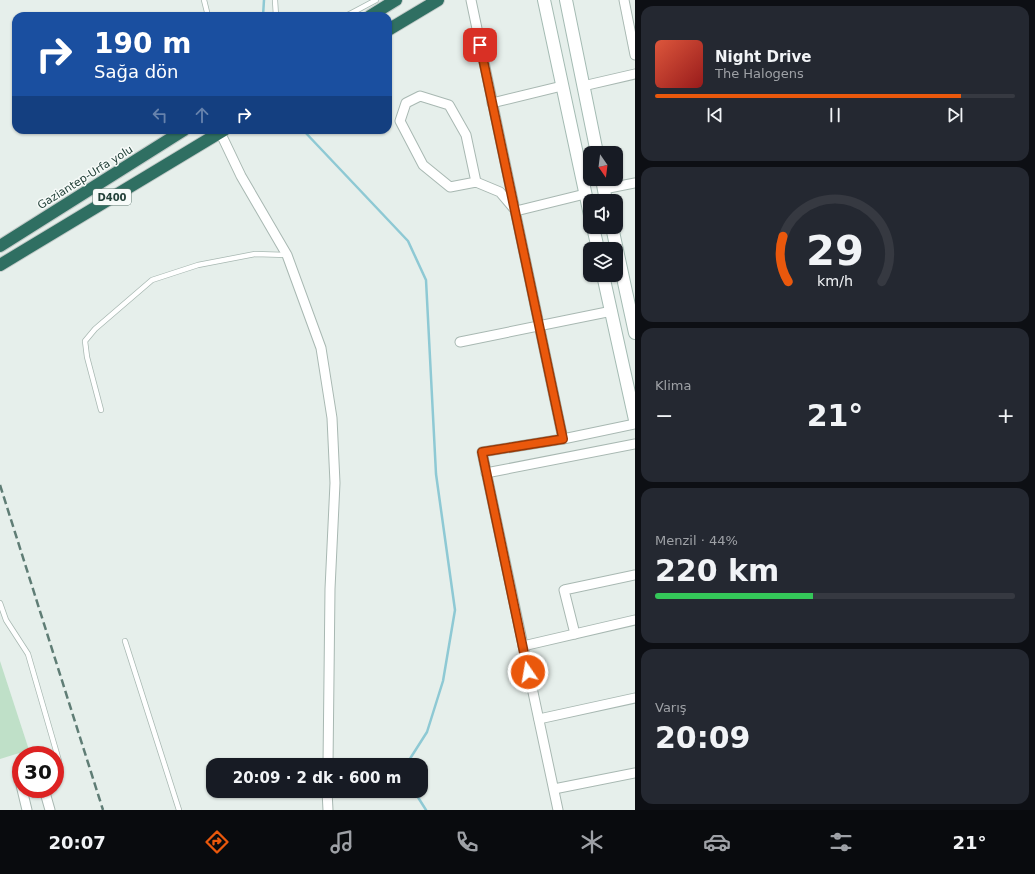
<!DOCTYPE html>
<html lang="tr">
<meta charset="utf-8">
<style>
:root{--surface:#171b24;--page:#242831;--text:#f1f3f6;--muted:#9ea1a6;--line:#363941;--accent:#ea580c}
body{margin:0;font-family:"DejaVu Sans",sans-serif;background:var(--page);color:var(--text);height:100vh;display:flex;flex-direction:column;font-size:15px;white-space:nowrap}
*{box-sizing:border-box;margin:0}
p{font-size:13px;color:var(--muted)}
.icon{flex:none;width:22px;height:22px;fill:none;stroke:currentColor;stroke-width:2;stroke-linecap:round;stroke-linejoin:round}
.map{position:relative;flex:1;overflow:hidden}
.sheet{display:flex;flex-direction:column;gap:6px;padding:6px;background:#0d0f14;width:400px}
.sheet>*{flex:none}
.top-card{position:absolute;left:12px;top:12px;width:380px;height:122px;border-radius:12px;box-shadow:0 1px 3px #0004;background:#1a4fa0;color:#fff;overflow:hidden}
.needle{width:26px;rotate:166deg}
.tools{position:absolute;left:583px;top:146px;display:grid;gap:8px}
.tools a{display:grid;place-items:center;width:40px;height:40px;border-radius:8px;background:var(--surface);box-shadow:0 1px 3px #0004;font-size:20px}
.speed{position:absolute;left:12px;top:746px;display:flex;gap:8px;font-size:20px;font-weight:700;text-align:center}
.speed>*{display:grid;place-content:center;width:52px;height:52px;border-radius:50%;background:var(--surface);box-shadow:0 1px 3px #0004;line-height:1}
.speed .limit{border:6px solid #d22;background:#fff;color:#111}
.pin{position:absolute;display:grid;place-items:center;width:34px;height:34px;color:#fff;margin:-17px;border-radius:8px;box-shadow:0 2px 6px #0006}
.me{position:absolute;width:44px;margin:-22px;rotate:348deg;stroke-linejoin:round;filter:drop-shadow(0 0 3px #0008)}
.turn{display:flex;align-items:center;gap:14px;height:84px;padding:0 16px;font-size:18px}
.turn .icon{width:52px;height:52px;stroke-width:2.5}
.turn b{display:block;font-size:28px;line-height:34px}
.lanes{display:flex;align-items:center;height:38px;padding:0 16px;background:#0003;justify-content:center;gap:20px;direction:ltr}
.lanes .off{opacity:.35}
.big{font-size:30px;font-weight:700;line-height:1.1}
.sheet .tile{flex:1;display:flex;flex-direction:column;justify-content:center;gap:6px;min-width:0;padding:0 14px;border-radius:12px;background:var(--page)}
.sheet .dial{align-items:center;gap:0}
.dial svg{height:104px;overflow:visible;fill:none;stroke:var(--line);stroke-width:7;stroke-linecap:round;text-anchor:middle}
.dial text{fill:var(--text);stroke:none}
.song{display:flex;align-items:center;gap:12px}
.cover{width:48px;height:48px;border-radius:6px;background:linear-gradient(135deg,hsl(10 70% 55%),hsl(0 70% 35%))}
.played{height:4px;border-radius:2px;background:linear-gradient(90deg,var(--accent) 85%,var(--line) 85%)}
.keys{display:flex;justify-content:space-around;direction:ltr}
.heat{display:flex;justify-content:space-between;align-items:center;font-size:22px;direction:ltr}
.charge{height:6px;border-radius:3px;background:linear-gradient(90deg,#34c759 44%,var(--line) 0)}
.trip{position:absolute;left:206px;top:758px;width:222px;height:40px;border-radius:12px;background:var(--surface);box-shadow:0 1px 3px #0004;font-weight:700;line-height:40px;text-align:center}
.dock{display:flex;height:64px;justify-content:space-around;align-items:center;background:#090b0e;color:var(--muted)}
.dock .icon{width:28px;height:28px}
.dock .on{color:var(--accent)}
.dock b{font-size:18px;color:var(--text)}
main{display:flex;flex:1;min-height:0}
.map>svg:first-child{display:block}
.green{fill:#bfe0c8}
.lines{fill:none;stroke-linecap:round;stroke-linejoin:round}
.stream{stroke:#8ec9d4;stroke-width:2.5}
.lane-casing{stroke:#a8b8b2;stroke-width:6}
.street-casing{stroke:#a8b8b2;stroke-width:11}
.secondary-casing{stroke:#a4bbb3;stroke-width:14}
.highway-casing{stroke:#c2cac8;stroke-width:14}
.lane{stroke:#fff;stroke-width:4.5}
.street{stroke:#fff;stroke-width:9}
.secondary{stroke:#fff;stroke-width:12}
.highway{stroke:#2f6f62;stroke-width:12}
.rail{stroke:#5f7d75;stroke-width:2.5;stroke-dasharray:8 4;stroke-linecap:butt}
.route-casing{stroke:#983908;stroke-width:10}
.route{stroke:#ea580c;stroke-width:7}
.labels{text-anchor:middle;stroke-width:3;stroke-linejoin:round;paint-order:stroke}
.shield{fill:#f7fbf9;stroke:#637a73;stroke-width:1}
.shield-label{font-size:10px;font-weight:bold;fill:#24423a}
.street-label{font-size:11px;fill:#24423a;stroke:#f7fbf9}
</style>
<main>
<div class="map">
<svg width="635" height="810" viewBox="0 0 635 810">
<rect width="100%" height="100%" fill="#e6efeb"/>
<path class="green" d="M0,661L29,750L0,759Z"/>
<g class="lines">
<g class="stream">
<path d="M263,16L264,0"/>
<path d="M303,130L408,241L426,280L436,474L455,610L443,681L427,732L406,765"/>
<path d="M414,791L426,810"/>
</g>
<defs>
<g id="lane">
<path d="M204,0L208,16"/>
<path d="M275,0L276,16"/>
<path d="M346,16L376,0"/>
<path d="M101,410L87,357L85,341L95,329L152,280L198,265L255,254L287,255"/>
<path d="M0,603L6,620L28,654L59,761"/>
<path d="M125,641L179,810"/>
</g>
<g id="street">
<path d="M471,0L563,439"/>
<path d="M624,0L635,55"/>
<path d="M583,86L635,74"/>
<path d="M492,103L562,86"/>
<path d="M220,132L241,176L287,255L321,348L332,418L335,483L330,589L328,765"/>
<path d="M476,182L450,187L423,165L400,121L406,103L420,96L449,105L466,135L476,182L500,192L516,211L585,194"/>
<path d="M604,189L635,183"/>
<path d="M460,342L612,311"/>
<path d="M486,473L635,444"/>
<path d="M575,634L564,590L635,575"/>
<path d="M523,646L635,620"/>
<path d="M539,719L635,698"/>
<path d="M21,785L27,810"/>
<path d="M44,789L50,810"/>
<path d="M554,789L635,773"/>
<path d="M327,791L328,810"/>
<path d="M558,810L482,452L563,439L635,424"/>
</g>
<g id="secondary">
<path d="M544,0L590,215"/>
<path d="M566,0L597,153"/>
<path d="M602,179L606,201"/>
<path d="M593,227L598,249"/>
<path d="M612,227L635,333"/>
<path d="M603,275L635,420"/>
</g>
<g id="highway">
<path d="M370,16L396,0"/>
<path d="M388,30L438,0"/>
<path d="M0,246L184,130"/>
<path d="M0,265L224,130"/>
</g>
</defs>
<use href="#lane" class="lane-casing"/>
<use href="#street" class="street-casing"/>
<use href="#secondary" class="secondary-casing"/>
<use href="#highway" class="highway-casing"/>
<use href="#lane" class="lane"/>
<use href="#street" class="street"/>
<use href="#secondary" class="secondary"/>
<use href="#highway" class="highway"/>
<path class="rail" d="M0,485L103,810"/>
</g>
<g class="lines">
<defs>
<path id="route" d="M480,45L563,439L482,452L528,672"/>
</defs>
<use href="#route" class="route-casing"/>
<use href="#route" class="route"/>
</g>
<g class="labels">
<rect class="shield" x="93" y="189" width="38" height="16" rx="3"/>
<g class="shield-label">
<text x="112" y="201">D400</text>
</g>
<g class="street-label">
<text transform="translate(85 177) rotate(-32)" y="4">Gaziantep-Urfa yolu</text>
</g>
</g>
</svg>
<div class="tools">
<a><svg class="needle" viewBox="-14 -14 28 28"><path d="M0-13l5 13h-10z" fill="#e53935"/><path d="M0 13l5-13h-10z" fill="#9ea1a6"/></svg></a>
<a><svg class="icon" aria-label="sound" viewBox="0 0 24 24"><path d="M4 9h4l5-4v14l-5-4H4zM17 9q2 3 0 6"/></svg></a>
<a><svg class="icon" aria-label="layers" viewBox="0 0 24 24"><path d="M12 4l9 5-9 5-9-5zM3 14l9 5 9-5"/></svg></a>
</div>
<div class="speed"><div class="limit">30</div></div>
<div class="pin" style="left:480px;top:45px;background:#d93025"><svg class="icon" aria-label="arrive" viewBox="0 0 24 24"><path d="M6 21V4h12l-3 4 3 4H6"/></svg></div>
<svg class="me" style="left:528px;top:672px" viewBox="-20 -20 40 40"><circle r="17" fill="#ea580c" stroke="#fff" stroke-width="3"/><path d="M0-11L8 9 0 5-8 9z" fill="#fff"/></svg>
<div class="trip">20:09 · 2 dk · 600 m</div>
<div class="top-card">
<div class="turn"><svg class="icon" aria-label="right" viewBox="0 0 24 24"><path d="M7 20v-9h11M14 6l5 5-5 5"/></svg><div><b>190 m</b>Sağa dön</div></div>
<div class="lanes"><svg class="icon off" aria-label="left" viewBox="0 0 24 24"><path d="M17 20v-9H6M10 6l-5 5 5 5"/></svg><svg class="icon off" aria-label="ahead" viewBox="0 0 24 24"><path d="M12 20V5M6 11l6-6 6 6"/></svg><svg class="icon" aria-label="right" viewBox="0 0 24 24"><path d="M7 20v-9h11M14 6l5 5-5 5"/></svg></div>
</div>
</div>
<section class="sheet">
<div class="tile">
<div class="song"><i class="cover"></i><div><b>Night Drive</b><p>The Halogens</p></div></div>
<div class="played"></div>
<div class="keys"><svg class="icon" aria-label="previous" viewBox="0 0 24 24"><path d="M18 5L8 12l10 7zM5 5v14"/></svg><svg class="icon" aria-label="pause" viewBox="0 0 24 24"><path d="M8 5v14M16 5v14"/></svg><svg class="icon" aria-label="next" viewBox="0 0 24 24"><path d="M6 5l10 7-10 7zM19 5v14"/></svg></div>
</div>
<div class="tile dial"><svg viewBox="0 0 100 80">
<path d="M14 69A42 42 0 1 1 86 69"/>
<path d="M14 69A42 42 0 0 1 10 34" stroke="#ea580c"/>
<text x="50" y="56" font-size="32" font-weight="700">29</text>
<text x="50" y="72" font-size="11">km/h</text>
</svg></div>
<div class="tile"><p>Klima</p>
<div class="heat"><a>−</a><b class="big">21°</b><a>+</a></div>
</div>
<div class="tile"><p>Menzil · 44%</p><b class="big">220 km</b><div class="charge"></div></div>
<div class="tile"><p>Varış</p><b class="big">20:09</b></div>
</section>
</main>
<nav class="dock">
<b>20:07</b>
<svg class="icon on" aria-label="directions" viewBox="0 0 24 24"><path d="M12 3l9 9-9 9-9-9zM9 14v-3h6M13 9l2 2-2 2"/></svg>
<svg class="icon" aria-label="music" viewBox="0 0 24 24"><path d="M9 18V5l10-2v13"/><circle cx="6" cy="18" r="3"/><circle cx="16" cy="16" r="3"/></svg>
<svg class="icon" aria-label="phone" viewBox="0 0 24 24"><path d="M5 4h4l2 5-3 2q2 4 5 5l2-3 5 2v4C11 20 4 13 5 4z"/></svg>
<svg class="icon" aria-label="climate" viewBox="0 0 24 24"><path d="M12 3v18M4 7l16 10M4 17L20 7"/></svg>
<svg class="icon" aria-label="car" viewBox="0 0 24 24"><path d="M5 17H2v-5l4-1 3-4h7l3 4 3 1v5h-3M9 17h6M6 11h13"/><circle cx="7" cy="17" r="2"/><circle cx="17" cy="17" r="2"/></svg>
<svg class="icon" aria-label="filters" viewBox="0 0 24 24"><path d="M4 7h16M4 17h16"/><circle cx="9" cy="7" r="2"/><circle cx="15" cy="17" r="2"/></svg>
<b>21°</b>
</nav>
